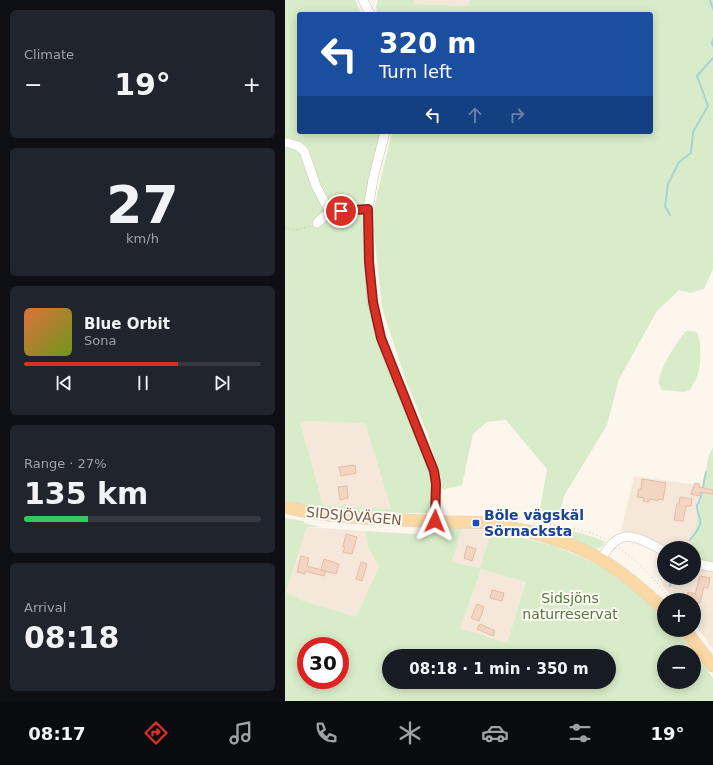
<!DOCTYPE html>
<meta charset="utf-8">
<style>
:root{--surface:#171b24;--page:#20242c;--text:#f1f3f6;--muted:#9ea1a6;--line:#363941;--accent:#d93025}
body{margin:0;font-family:"DejaVu Sans",sans-serif;background:var(--page);color:var(--text);height:100vh;display:flex;flex-direction:column;font-size:15px;white-space:nowrap}
*{box-sizing:border-box;margin:0}
p{font-size:13px;color:var(--muted)}
.icon{flex:none;width:22px;height:22px;fill:none;stroke:currentColor;stroke-width:2;stroke-linecap:round;stroke-linejoin:round}
.map{position:relative;flex:1;overflow:hidden}
.panel{display:flex;flex-direction:column;gap:10px;padding:10px;background:#0d0f14;width:285px}
.panel>*{flex:none}
.banner{position:absolute;left:12px;top:12px;width:356px;height:122px;border-radius:4px;box-shadow:0 2px 10px #0003;background:#1a4fa0;color:#fff;overflow:hidden}
.tools{position:absolute;left:372px;top:541px;display:grid;gap:8px}
.tools a{display:grid;place-items:center;width:44px;height:44px;border-radius:50%;background:var(--surface);box-shadow:0 2px 10px #0003;font-size:20px}
.speed{position:absolute;left:12px;top:637px;display:flex;gap:8px;font-size:20px;font-weight:700;text-align:center}
.speed>*{display:grid;place-content:center;width:52px;height:52px;border-radius:50%;background:var(--surface);box-shadow:0 2px 10px #0003;line-height:1}
.speed .limit{border:6px solid #d22;background:#fff;color:#111}
.pin{position:absolute;display:grid;place-items:center;width:34px;height:34px;color:#fff;margin:-17px;border:2px solid #fff;border-radius:50%;box-shadow:0 1px 4px #0007}
.me{position:absolute;width:44px;margin:-22px;rotate:2deg;stroke-linejoin:round;filter:drop-shadow(0 0 3px #0008)}
.turn{display:flex;align-items:center;gap:14px;height:84px;padding:0 16px;font-size:18px}
.turn .icon{width:52px;height:52px;stroke-width:2.5}
.turn b{display:block;font-size:28px;line-height:34px}
.lanes{display:flex;align-items:center;height:38px;padding:0 16px;background:#0003;justify-content:center;gap:20px;direction:ltr}
.lanes .off{opacity:.35}
.big{font-size:30px;font-weight:700;line-height:1.1}
.panel .widget{flex:1;display:flex;flex-direction:column;justify-content:center;gap:6px;min-width:0;padding:0 14px;border-radius:6px;background:var(--page)}
.panel .dial{align-items:center;gap:0}
.dial b{font-size:52px;line-height:1}
.song{display:flex;align-items:center;gap:12px}
.cover{width:48px;height:48px;border-radius:6px;background:linear-gradient(135deg,hsl(20 70% 55%),hsl(80 70% 35%))}
.played{height:4px;border-radius:2px;background:linear-gradient(90deg,var(--accent) 65%,var(--line) 65%)}
.keys{display:flex;justify-content:space-around;direction:ltr}
.heat{display:flex;justify-content:space-between;align-items:center;font-size:22px;direction:ltr}
.charge{height:6px;border-radius:3px;background:linear-gradient(90deg,#34c759 27%,var(--line) 0)}
.trip{position:absolute;left:97px;top:649px;width:234px;height:40px;border-radius:20px;background:var(--surface);box-shadow:0 2px 10px #0003;font-weight:700;line-height:40px;text-align:center}
.dock{display:flex;height:64px;justify-content:space-around;align-items:center;background:#090b0e;color:var(--muted)}
.dock .icon{width:28px;height:28px}
.dock .selected{color:var(--accent)}
.dock b{font-size:18px;color:var(--text)}
main{display:flex;flex:1;min-height:0}
.map>svg:first-child{display:block}
.residential{fill:#f5e8da}
.green{fill:#d8ecc9;fill-rule:evenodd}
.lines{fill:none;stroke-linecap:round;stroke-linejoin:round}
.stream{stroke:#a5d3da;stroke-width:2}
.building{fill:#f3d5c3;stroke:#e6bba3}
.minor-casing{stroke:#d1beb0;stroke-width:10}
.major-casing{stroke:#dad1cd;stroke-width:13}
.path{stroke:#d9b8a5;stroke-width:1;stroke-dasharray:1 3;stroke-linecap:butt}
.minor{stroke:#fff;stroke-width:9}
.major{stroke:#fbd9a5;stroke-width:12}
.route-casing{stroke:#8d1f18;stroke-width:10}
.route{stroke:#d93025;stroke-width:7}
.transit-dot{fill:#1a4fb4;stroke:#fffaf3;stroke-width:1.5}
.labels{text-anchor:middle;stroke-width:4;stroke-linejoin:round;paint-order:stroke}
.transit-label{font-size:14px;font-weight:bold;fill:#164399;stroke:#fffaf3;text-anchor:start}
.street-label{font-size:14px;fill:#7a5c4d;stroke:#fffaf3}
.park-label{font-size:14px;fill:#537a41;stroke:#fffaf3}
</style>
<main>
<section class="panel">
<div class="widget"><p>Climate</p>
<div class="heat"><a>−</a><b class="big">19°</b><a>+</a></div>
</div>
<div class="widget dial"><b>27</b><p>km/h</p></div>
<div class="widget">
<div class="song"><i class="cover"></i><div><b>Blue Orbit</b><p>Sona</p></div></div>
<div class="played"></div>
<div class="keys"><svg class="icon" aria-label="previous" viewBox="0 0 24 24"><path d="M18 5L8 12l10 7zM5 5v14"/></svg><svg class="icon" aria-label="pause" viewBox="0 0 24 24"><path d="M8 5v14M16 5v14"/></svg><svg class="icon" aria-label="next" viewBox="0 0 24 24"><path d="M6 5l10 7-10 7zM19 5v14"/></svg></div>
</div>
<div class="widget"><p>Range · 27%</p><b class="big">135 km</b><div class="charge"></div></div>
<div class="widget"><p>Arrival</p><b class="big">08:18</b></div>
</section>
<div class="map">
<svg width="428" height="701" viewBox="0 0 428 701">
<rect width="100%" height="100%" fill="#fdf6ec"/>
<g class="residential">
<path d="M130,0H185V6L129,4Z"/>
<path d="M15,421L80,422L106,509L38,505Z"/>
<path d="M349,476L419,486L406,548H385L371,541L336,531Z"/>
<path d="M22,527L80,531L83,548L94,566L71,617L16,600L1,592Z"/>
<path d="M177,529L206,530L195,568L167,562Z"/>
<path d="M409,567L428,572V649L409,623V600H390L377,585L380,578H409Z"/>
<path d="M196,568L241,582L222,643L175,628Z"/>
</g>
<g class="green">
<path d="M0,0H70L77,14H14V132H96L83,184L78,218L79,267L85,309L144,468C146,480 152,505 141,513H87L40,508L15,504L0,500ZM15,421L80,423L106,509L38,505Z"/>
<path d="M93,0H130L129,4L184,6L185,0H428V269L419,289L405,293L394,290L372,311L334,379L322,425L279,496L273,520L254,515L262,469L221,420L202,422L188,434L177,485L157,490L152,467L143,435L121,381L97,308L89,233L88,212L107,132H366V14H92L91,7Z"/>
<path d="M401,331H406L412,332C416,339 416,361 414,370C412,377 409,384 405,390L398,392L377,390C376,388 375,386 374,384C372,371 393,340 401,331Z"/>
<path d="M428,447V562L409,558V548H406L419,486L423,458Z"/>
<path d="M0,518L19,521V523L35,527H22L1,592L16,600L71,617L94,566L83,548L80,531L144,535L149,528L177,529L167,562L195,568L206,530L266,545L299,558L318,568L355,594L379,618V630H391L408,652H379V682H409V653L428,678V701H0ZM196,569L241,582L222,643L175,628ZM21,646H55V680H21ZM104,656H324V682H104Z"/>
<path d="M226,522C258,527 291,528 320,542C318,547 314,548 309,549Z"/>
</g>
<g class="lines">
<g class="stream">
<path d="M425,0L428,9"/>
<path d="M428,39L427,43L428,46"/>
<path d="M385,215L380,206L383,184L394,162L406,153L408,132L423,106L412,76L428,58"/>
<path d="M405,540C409,534 417,527 415,519C413,514 412,510 412,505C418,499 418,482 421,472"/>
<path d="M385,578L386,582L385,586"/>
</g>
</g>
<g class="building">
<path d="M70,465L71,473L56,476L54,467Z"/>
<path d="M357,479L381,483L378,500L374,499L373,501L365,499L364,502L358,501L359,498L352,497L354,489H356Z"/>
<path d="M410,483L415,484L414,487L428,490V494L415,492L414,496L406,494Z"/>
<path d="M62,486L63,498L55,500L53,487Z"/>
<path d="M395,497L407,499L406,506H401L398,521L389,520L392,504H394Z"/>
<path d="M61,534L72,537L67,554L58,552L60,547H58Z"/>
<path d="M182,546L191,549L187,561L179,558Z"/>
<path d="M16,556L24,558L22,566L41,571L39,576L20,571V574L12,572Z"/>
<path d="M39,559L54,564L51,574L36,570Z"/>
<path d="M76,562L82,564L77,581L71,579Z"/>
<path d="M415,576L425,578L423,588L419,587L415,603L409,602V600H401L403,592L410,594Z"/>
<path d="M207,590L219,593L217,601L205,598Z"/>
<path d="M192,604L199,607L194,621L186,618Z"/>
<path d="M195,624L210,631L208,636L192,629Z"/>
</g>
<g class="lines">
<defs>
<g id="minor">
<path d="M78,0L85,14"/>
<path d="M100,132L88,179L83,209L84,262L87,302L96,338L104,360L149,471L151,484L150,521"/>
<path d="M0,142L13,146L19,151L31,186L40,203L47,211"/>
<path d="M32,223L38,217L47,211L83,209"/>
<path d="M316,560C334,525 350,536 379,551"/>
<path d="M409,563L428,567"/>
</g>
<g id="major">
<path d="M0,507C53,520 108,519 163,522C178,523 193,521 208,524C242,530 288,542 317,560C340,574 359,591 379,609"/>
<path d="M400,630L428,666"/>
</g>
</defs>
<use href="#minor" class="minor-casing"/>
<use href="#major" class="major-casing"/>
<g class="path">
<path d="M0,227C8,232 16,229 24,226"/>
<path d="M249,523C273,525 298,528 320,539"/>
<path d="M334,548C354,562 371,581 386,600"/>
</g>
<use href="#minor" class="minor"/>
<use href="#major" class="major"/>
</g>
<g class="lines">
<defs>
<path id="route" d="M56,211L83,209L84,262L88,302L96,338L149,471L151,484L150,521"/>
</defs>
<use href="#route" class="route-casing"/>
<use href="#route" class="route"/>
</g>
<rect class="transit-dot" x="187" y="519" width="8" height="8" rx="2"/>
<g class="labels">
<g class="transit-label">
<text x="199" y="520">Böle vägskäl<tspan x="199" dy="16">Sörnacksta</tspan></text>
</g>
<g class="street-label">
<text transform="translate(69 516) rotate(5)" y="5">SIDSJÖVÄGEN</text>
</g>
<g class="park-label">
<text x="285" y="603">Sidsjöns<tspan x="285" dy="16">naturreservat</tspan></text>
</g>
</g>
</svg>
<div class="tools">
<a><svg class="icon" aria-label="layers" viewBox="0 0 24 24"><path d="M12 4l9 5-9 5-9-5zM3 14l9 5 9-5"/></svg></a>
<a>+</a>
<a>−</a>
</div>
<div class="speed"><div class="limit">30</div></div>
<div class="pin" style="left:56px;top:211px;background:#d93025"><svg class="icon" aria-label="arrive" viewBox="0 0 24 24"><path d="M6 21V4h12l-3 4 3 4H6"/></svg></div>
<svg class="me" style="left:150px;top:521px" viewBox="-20 -20 40 40"><path d="M0-17L14 15 0 8-14 15z" fill="#d93025" stroke="#fff" stroke-width="4"/></svg>
<div class="trip">08:18 · 1 min · 350 m</div>
<div class="banner">
<div class="turn"><svg class="icon" aria-label="left" viewBox="0 0 24 24"><path d="M17 20v-9H6M10 6l-5 5 5 5"/></svg><div><b>320 m</b>Turn left</div></div>
<div class="lanes"><svg class="icon" aria-label="left" viewBox="0 0 24 24"><path d="M17 20v-9H6M10 6l-5 5 5 5"/></svg><svg class="icon off" aria-label="ahead" viewBox="0 0 24 24"><path d="M12 20V5M6 11l6-6 6 6"/></svg><svg class="icon off" aria-label="right" viewBox="0 0 24 24"><path d="M7 20v-9h11M14 6l5 5-5 5"/></svg></div>
</div>
</div>
</main>
<nav class="dock">
<b>08:17</b>
<svg class="icon selected" aria-label="directions" viewBox="0 0 24 24"><path d="M12 3l9 9-9 9-9-9zM9 14v-3h6M13 9l2 2-2 2"/></svg>
<svg class="icon" aria-label="music" viewBox="0 0 24 24"><path d="M9 18V5l10-2v13"/><circle cx="6" cy="18" r="3"/><circle cx="16" cy="16" r="3"/></svg>
<svg class="icon" aria-label="phone" viewBox="0 0 24 24"><path d="M5 4h4l2 5-3 2q2 4 5 5l2-3 5 2v4C11 20 4 13 5 4z"/></svg>
<svg class="icon" aria-label="climate" viewBox="0 0 24 24"><path d="M12 3v18M4 7l16 10M4 17L20 7"/></svg>
<svg class="icon" aria-label="car" viewBox="0 0 24 24"><path d="M5 17H2v-5l4-1 3-4h7l3 4 3 1v5h-3M9 17h6M6 11h13"/><circle cx="7" cy="17" r="2"/><circle cx="17" cy="17" r="2"/></svg>
<svg class="icon" aria-label="filters" viewBox="0 0 24 24"><path d="M4 7h16M4 17h16"/><circle cx="9" cy="7" r="2"/><circle cx="15" cy="17" r="2"/></svg>
<b>19°</b>
</nav>
